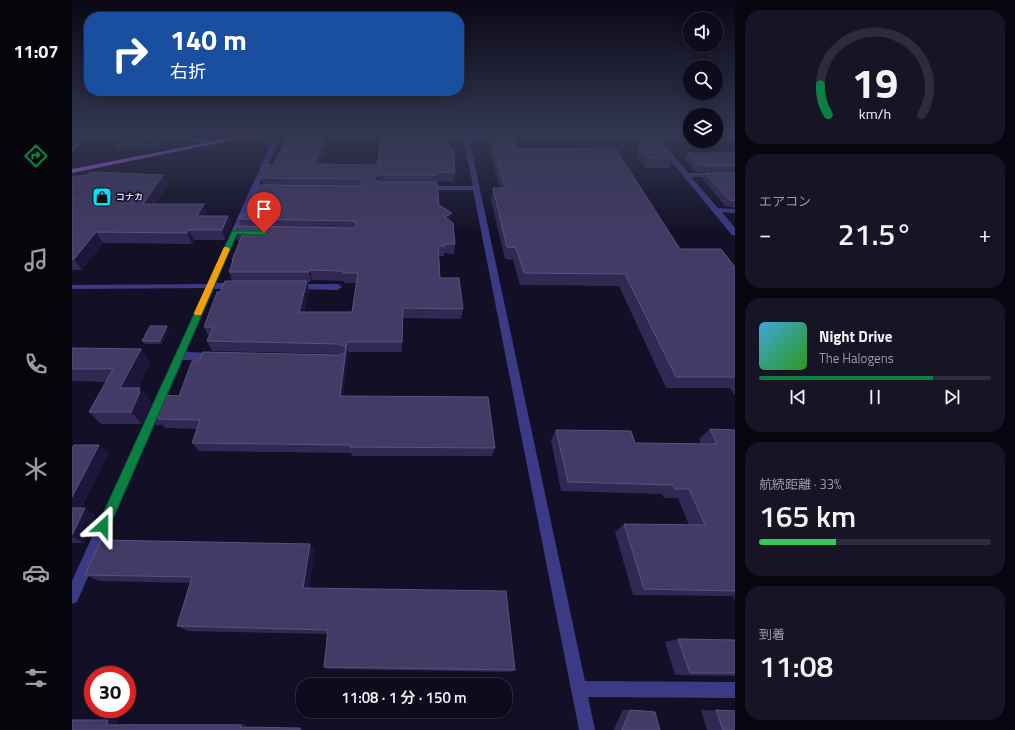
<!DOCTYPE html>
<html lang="ja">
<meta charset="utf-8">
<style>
:root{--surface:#0e0b1c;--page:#171425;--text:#f1f3f6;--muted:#9b9ba3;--line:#2e2b3b;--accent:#0b8043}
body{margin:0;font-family:"Titillium Web","Noto Sans JP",sans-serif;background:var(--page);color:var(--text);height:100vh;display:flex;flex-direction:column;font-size:15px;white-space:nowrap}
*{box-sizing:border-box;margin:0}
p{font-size:13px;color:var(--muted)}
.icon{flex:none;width:22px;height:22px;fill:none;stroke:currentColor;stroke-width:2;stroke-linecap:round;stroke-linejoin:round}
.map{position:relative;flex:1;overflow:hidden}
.sheet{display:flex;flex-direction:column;gap:10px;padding:10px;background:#08060f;width:280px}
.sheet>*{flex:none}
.guide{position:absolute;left:12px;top:12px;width:380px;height:84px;border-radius:16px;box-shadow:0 2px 10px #0003,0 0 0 1px var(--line);background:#1a4fa0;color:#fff;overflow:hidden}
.buttons{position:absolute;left:611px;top:12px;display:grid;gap:8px}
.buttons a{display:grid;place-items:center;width:40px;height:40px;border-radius:50%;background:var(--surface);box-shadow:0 2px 10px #0003,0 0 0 1px var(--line);font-size:20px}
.speed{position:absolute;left:12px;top:666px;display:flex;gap:8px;font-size:20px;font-weight:700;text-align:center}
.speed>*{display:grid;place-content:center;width:52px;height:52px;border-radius:50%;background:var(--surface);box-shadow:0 2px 10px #0003,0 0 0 1px var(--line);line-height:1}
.speed .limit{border:6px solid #d22;background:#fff;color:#111}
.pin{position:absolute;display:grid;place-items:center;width:34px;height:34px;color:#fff;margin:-41px -17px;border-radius:50% 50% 50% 0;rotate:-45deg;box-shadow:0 0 4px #0007}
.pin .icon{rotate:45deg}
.me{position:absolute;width:44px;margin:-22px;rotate:24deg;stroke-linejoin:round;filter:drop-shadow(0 0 3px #0008)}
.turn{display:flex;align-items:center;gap:14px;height:84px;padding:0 20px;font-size:18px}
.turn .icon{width:52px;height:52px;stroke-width:2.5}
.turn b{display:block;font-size:28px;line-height:34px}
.big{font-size:30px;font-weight:600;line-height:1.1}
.sheet .tile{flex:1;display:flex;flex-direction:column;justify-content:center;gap:6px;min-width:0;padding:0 14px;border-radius:16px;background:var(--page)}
.sheet .dial{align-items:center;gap:0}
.dial svg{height:104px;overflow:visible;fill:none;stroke:var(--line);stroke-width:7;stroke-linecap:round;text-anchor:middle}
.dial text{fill:var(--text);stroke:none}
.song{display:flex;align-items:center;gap:12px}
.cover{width:48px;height:48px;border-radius:6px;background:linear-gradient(135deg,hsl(200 70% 55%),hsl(110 70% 35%))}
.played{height:4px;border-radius:2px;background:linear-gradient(90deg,var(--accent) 75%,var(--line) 75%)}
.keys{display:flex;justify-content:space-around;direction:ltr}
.heat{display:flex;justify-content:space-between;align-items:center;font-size:22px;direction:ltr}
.charge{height:6px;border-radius:3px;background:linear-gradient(90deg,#34c759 33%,var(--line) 0)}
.trip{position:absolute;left:224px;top:678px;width:216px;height:40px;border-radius:16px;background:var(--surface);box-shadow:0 2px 10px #0003,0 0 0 1px var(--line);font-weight:600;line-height:40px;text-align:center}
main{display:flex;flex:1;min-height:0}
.tab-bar{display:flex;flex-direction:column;width:72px;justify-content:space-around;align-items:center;background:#06040b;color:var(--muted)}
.tab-bar .icon{width:28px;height:28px}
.tab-bar .selected{color:var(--accent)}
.tab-bar b{font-size:18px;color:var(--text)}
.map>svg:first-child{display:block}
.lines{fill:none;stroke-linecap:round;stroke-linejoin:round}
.service{fill:#3d3a85;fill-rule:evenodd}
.minor{fill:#3d3a85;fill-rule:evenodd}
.tertiary{fill:#3d3a85;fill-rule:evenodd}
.primary{fill:#c25bff;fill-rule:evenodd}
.wall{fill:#312854;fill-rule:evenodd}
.shaded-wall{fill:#1d163a}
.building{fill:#433a66;stroke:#5a527e}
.route{fill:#0b8043;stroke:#07532c}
.slow{fill:#f59e0b}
.labels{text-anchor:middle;stroke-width:3;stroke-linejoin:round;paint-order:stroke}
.far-poi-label{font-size:9px;font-weight:bold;fill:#d9d4ff;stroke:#130f26;text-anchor:start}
</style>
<main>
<nav class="tab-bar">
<b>11:07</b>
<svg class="icon selected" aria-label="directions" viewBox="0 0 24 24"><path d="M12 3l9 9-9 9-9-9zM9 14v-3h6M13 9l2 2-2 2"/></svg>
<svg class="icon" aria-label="music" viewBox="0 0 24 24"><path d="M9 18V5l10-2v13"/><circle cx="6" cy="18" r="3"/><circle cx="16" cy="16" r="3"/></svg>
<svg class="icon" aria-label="phone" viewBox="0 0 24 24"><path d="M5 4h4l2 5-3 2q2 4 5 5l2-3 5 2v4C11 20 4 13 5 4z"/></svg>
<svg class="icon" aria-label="climate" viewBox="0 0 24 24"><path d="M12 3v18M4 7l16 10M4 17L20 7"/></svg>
<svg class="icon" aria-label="car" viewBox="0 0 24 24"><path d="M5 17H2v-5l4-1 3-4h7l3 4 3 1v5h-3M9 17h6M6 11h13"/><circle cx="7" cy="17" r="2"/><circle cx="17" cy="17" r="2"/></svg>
<svg class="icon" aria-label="filters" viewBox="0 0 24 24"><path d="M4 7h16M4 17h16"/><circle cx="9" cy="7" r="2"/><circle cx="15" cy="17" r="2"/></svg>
</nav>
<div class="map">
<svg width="663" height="730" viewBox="0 0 663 730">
<rect width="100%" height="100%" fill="#130f26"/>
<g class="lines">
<g class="service">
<path d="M255,133H277L264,135Z"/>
<path d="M138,284H140V288L0,289V285Z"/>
</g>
<g class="minor">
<path d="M0,133L58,134L61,136L58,138L0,137Z"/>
<path d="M204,133H210L144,283H164L168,286L164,289H142L114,352L143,353L146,354L148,357L146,360L143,361L111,360L5,602L0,604V581Z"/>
<path d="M390,133H396L513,681L663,682V698L516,697L523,730H507L401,190H352L349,188L352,186H401Z"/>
<path d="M576,133H582L616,173H663V177H619L646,208L663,209V213L650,212L663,228V235H660Z"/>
<path d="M76,134L113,136L144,140L147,142L144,144L74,137V135Z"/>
<path d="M222,284H266L270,287L266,290L219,289L218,287L219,285Z"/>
</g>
<g class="tertiary">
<path d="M15,133H21L0,152V147Z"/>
<path d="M205,135L323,136L326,138L323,140L203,138L202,137Z"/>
<path d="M365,136L618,137V141L363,139V137Z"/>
<rect x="644" y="137" width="19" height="4"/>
</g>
<path class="primary" d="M184,133H195L0,173V169Z"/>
</g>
<g class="wall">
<path d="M415,133H440L445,149L608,249L663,267V396L658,388H594L547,286L448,285L441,260L433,259L419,200L421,188H428L420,160V157L417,141L418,135H415Z"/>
<path d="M566,133H582L602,158L598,168H573L566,158V142L569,135H566Z"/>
<path d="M41,139H91L84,147L74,149H46Z"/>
<path d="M255,145L248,165H305L378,149L383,172L382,182L364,181V182L367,205L379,222L383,244L382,254L372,253V256H367L368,278L391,309L389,319L331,318L330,352H276L271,396L423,448L420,456H280L279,453L127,451L120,443L125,429L93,428L90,425H84L77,416L107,396L270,354H269L140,351L135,341L137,337L132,327L148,292L160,281L157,272L161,262L160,260L168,241H165L161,231L169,226L167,219L173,216L191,185L189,178L202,165ZM240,280L272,281V283H284L280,312H232L237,291L235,282H239Z"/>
<path d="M616,153H663V172H624L613,159Z"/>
<path d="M633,173H663V208L653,206L630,178Z"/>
<path d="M91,175L96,185L83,204L136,214L135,216H156L160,226L153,240H122L120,244L31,243L10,270H0V176Z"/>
<path d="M97,330L90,344H73L70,341Z"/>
<path d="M0,348L69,349L78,362L66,388H68L78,401L77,403L79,404L70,424H29L17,412L34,382L0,381Z"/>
<path d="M638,429L663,430V602L661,596L561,595L543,532L552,524L617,525L606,498H592L590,494L489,491L479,440L484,430L563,443L629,444L627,439Z"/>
<path d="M27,445L36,453L9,508L23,515L11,543H0V448Z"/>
<path d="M238,544L242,551L237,588L443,670L437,672L256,669L252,667L256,634L116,631L105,626L118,583L28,581L13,575Z"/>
<path d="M606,639L663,640V676L603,675L593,642Z"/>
<path d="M551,710H558L588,730H542V729Z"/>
<path d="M629,710L663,711V730H635Z"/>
<path d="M0,720H46L45,724H174V727L231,728V730H0Z"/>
</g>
<g class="shaded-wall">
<path d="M84,133H88L91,139L84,147L74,149L69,140Z"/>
<path d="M253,136L255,145L245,174L243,164Z"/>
<path d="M91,175L96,185L76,214L71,204Z"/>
<path d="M307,175V184L302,179Z"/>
<path d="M132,204L136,214L130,226L125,216Z"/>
<path d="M380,213L379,223L373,217Z"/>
<path d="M156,216L160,226L153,240L150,230Z"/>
<path d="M117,230L122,240L120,244L115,233Z"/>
<path d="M24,232L31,243L10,270L2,259Z"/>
<path d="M238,270L240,280L239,282L237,272Z"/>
<path d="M235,281L237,291L229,321L227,312Z"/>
<path d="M95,326L97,330L90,344L88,341Z"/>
<path d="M275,342L276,352L270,405L268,396Z"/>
<path d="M69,349L78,362L59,401L48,388Z"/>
<path d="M68,388L78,401L77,403L79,404L70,424L59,412Z"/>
<path d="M27,445L36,453L5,515L0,512V497Z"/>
<path d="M13,508L23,515L11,543L0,537V535Z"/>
<path d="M238,544L242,551L236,594L231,588Z"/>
<path d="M36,720H46L45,724L35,725Z"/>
<path d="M174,724V727H168L169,725Z"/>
<rect x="228" y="728" width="3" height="2"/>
</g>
<g class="building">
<path d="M47,133H84L80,137L69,140L41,139Z"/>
<path d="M311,133H376L378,149H382L383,172H364V175H307L302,179L307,182H365L367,205L380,213L373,217L381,223L383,244H373V246H366L368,278H387L391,309L331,308L330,342H275L268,396L416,397L423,448L278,447V445L120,443L128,420L86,419L87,416H77L86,395L107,396L120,361H127L131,352L267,355L271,354L274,350L272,346L267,344L135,341L141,327H132L145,292H148L153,281H235L227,312H280L286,273H271V271L238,270L237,272H157L161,260H160L172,231H161L164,226L281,228L286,225L281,221L167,219L168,216H173L186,185L286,186L291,183L286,179L189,178L195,165H202L216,136H226L233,134L253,136L243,164L300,165H305Z"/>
<path d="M419,133H440L445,149L543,148L608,249H649L663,267V377H604L553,274L452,273L444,248L435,247L421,188H434L421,149H423Z"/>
<path d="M570,133H582L602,158H577L570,148Z"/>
<path d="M616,153H663V166H627Z"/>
<path d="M22,172L91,175L71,204H132L125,216H156L150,230H117L115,233L24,232L2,259H0V202L3,199H0V176H11Z"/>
<path d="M633,173H663V201L657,200Z"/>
<path d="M78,326H95L88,341H70Z"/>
<path d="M0,348L69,349L48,388H68L66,392H68L59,412H17L41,369H0Z"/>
<path d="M638,429L663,430V591L572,589L552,524L633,525L617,489H603L601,485L496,482L484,430L559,431L563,443L645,444Z"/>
<path d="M2,445H27L0,497V448Z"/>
<path d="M0,508H13L0,535Z"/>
<path d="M29,540L238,544L231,588L434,591L443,670L252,667L256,630L105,626L120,577L13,575Z"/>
<path d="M606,639L663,640V673H618Z"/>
<path d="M558,710L583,712L588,730H550Z"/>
<path d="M644,710L663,711V730H651Z"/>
<path d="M0,720H36L35,725H169L168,727L228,728V730H0Z"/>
</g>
<linearGradient id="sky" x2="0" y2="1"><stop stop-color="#0a0815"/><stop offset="0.57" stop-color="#333752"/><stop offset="1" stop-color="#333752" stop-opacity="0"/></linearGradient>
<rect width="663" height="235" fill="url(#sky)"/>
<path class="route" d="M160,231H192L196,233L192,235L165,234L36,530L31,532L27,530L25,526L27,522Z"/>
<path class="slow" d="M152,247H155L158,249L130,313L129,315H123L122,313Z"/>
<defs>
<symbol id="shop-square" viewBox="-11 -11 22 22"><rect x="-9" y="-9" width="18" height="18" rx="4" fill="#00e5ff" stroke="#130f26"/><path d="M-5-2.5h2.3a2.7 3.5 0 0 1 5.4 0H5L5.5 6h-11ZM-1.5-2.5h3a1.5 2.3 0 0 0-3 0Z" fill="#111"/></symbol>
</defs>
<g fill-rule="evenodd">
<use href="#shop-square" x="19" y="186" width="22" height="22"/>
</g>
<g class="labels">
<g class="far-poi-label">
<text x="44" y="200">コナカ</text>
</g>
</g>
</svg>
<div class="buttons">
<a><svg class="icon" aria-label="sound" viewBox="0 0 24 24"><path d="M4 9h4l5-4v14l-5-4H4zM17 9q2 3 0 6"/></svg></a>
<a><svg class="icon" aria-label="search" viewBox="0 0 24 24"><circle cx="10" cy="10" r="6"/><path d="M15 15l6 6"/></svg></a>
<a><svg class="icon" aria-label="layers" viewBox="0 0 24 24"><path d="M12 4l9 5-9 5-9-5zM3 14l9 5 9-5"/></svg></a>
</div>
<div class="speed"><div class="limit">30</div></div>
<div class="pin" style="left:192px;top:233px;background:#d93025"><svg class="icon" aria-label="arrive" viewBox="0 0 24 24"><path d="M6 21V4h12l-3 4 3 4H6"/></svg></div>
<svg class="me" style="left:31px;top:526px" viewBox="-20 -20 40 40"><path d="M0-17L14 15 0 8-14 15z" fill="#0b8043" stroke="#fff" stroke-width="4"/></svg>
<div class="trip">11:08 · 1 分 · 150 m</div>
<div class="guide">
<div class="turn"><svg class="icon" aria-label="right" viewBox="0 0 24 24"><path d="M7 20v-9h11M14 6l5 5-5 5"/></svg><div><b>140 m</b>右折</div></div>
</div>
</div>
<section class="sheet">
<div class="tile dial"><svg viewBox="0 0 100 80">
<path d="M14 69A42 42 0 1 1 86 69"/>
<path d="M14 69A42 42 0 0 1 8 46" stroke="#0b8043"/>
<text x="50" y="56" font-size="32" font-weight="700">19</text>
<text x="50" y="72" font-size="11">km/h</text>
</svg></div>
<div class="tile"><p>エアコン</p>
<div class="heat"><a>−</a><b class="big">21.5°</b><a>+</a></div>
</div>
<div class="tile">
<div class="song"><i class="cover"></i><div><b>Night Drive</b><p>The Halogens</p></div></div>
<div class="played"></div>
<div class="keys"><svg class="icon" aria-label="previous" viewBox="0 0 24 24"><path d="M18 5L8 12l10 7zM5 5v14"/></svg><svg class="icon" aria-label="pause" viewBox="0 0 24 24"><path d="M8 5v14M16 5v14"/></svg><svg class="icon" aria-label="next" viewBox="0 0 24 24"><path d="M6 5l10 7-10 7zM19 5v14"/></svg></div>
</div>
<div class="tile"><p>航続距離 · 33%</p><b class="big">165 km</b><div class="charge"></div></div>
<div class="tile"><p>到着</p><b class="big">11:08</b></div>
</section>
</main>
